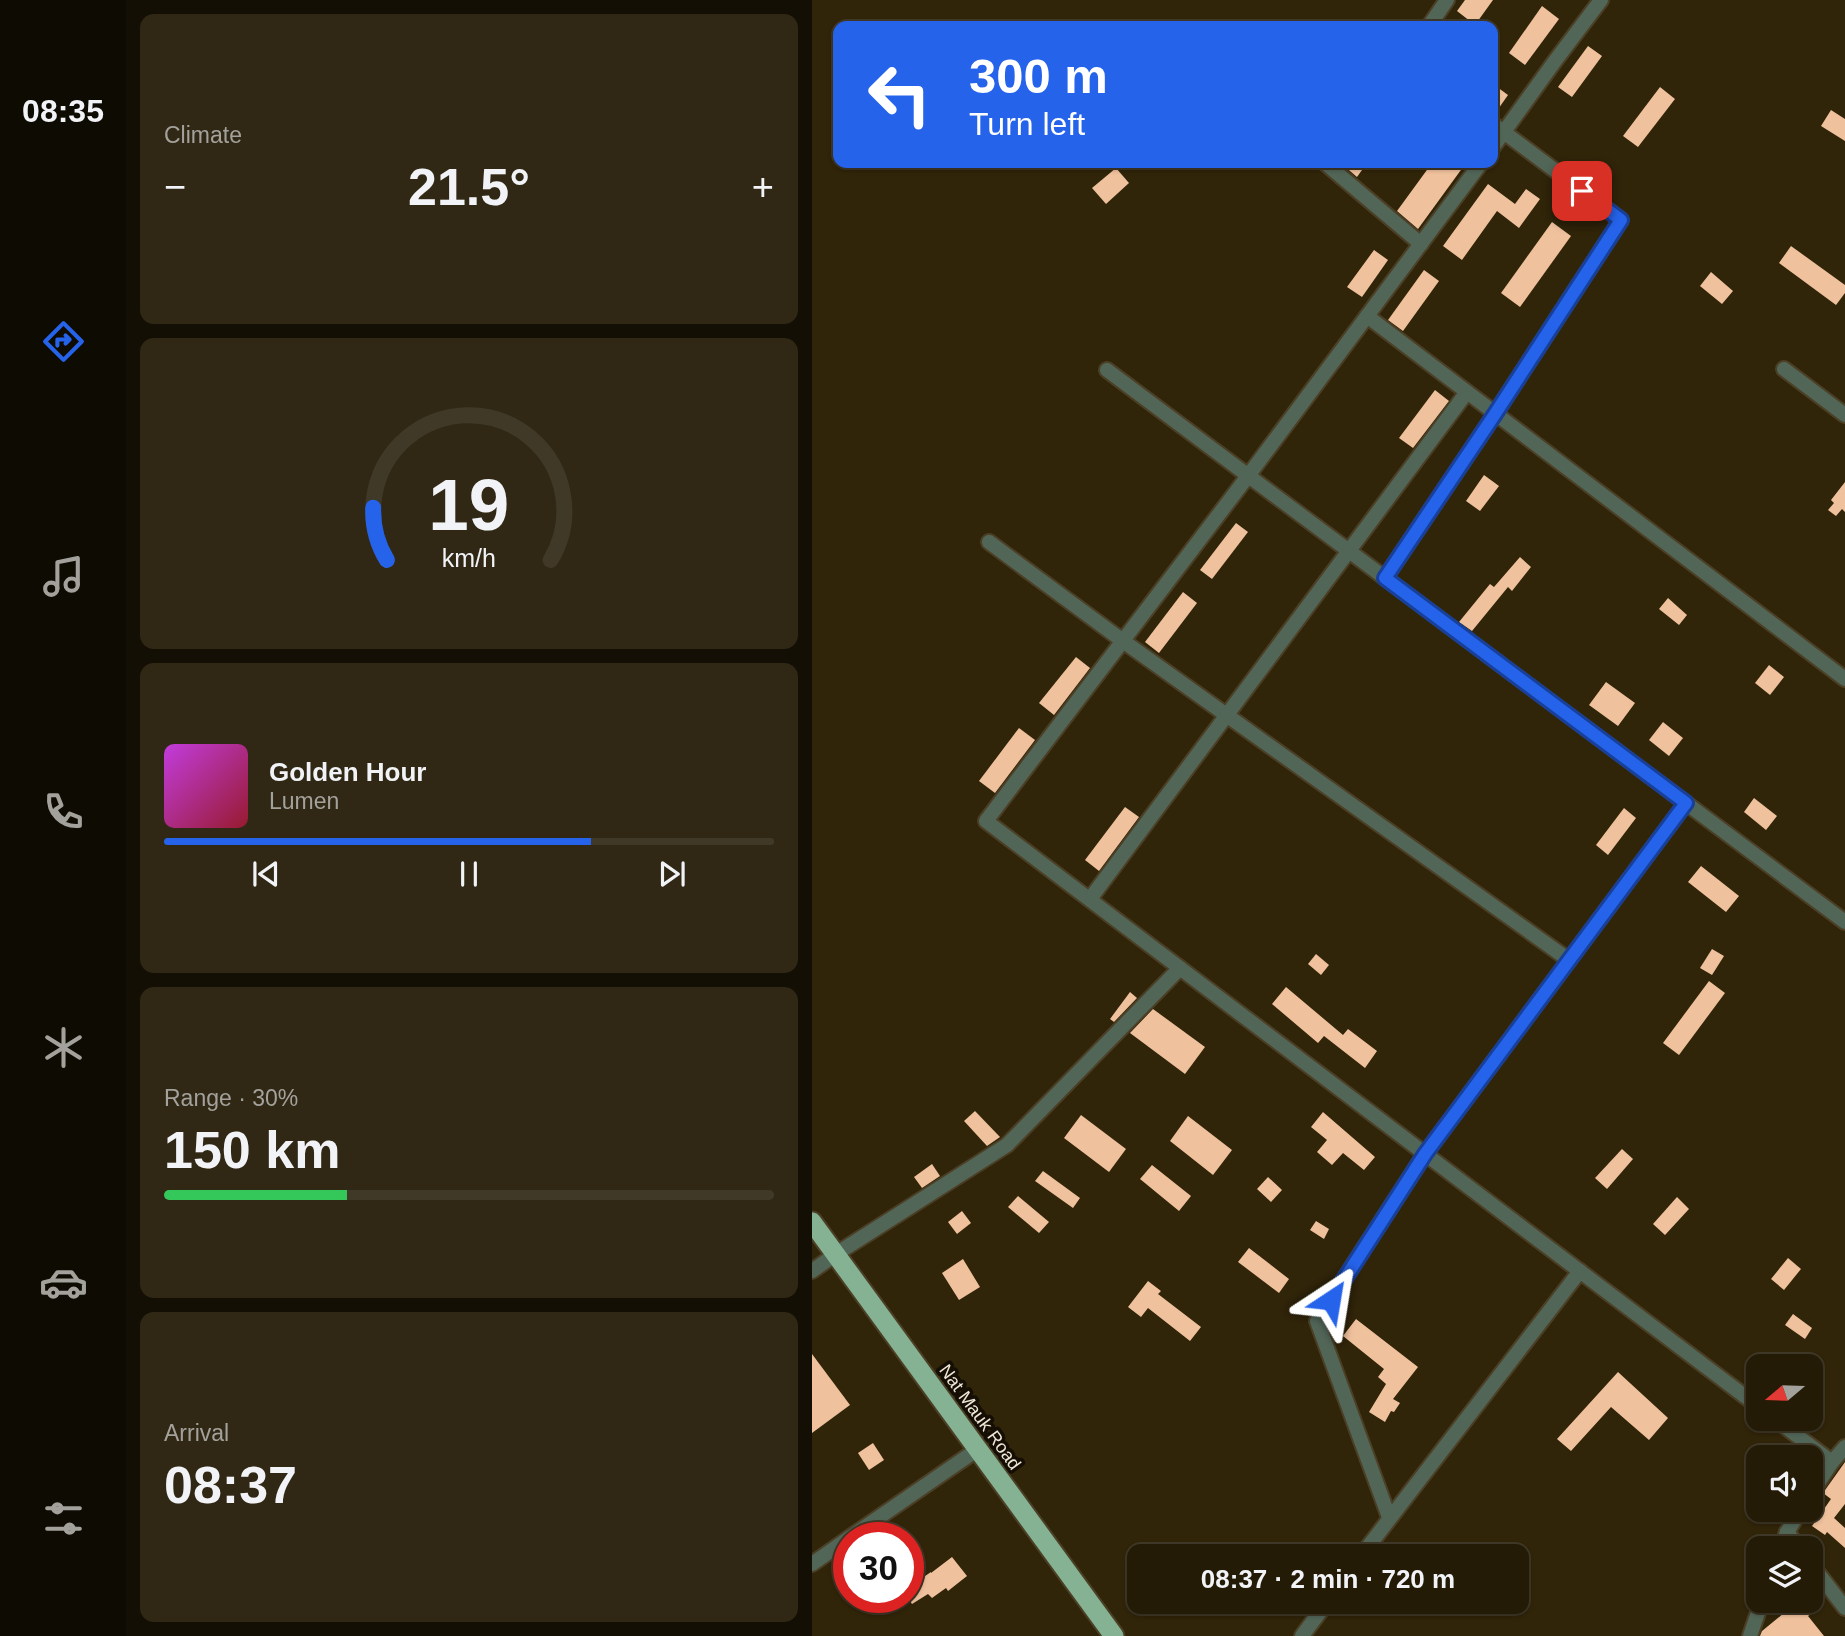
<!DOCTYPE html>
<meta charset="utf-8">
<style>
:root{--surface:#241b07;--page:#302815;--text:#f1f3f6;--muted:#a3a19b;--line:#413928;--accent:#2563eb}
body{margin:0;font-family:Arial,sans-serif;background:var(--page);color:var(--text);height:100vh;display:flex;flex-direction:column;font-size:26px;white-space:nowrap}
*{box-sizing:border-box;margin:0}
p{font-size:23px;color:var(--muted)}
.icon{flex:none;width:38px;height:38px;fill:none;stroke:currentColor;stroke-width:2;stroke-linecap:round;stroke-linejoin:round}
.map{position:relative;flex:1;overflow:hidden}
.details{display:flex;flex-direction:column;gap:14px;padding:14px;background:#140f04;width:686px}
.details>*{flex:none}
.hud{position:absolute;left:21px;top:21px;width:665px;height:147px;border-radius:14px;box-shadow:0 2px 5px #0004,0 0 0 2px var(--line);background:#2563eb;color:#fff;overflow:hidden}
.needle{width:46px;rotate:251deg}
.controls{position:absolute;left:934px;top:1354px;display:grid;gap:14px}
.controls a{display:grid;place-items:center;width:77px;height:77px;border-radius:14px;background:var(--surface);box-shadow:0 2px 5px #0004,0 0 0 2px var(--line);font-size:35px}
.speed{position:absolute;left:21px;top:1522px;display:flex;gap:14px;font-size:35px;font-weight:700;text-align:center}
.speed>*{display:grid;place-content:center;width:91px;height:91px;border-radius:50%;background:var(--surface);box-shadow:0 2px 5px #0004,0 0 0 2px var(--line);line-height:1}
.speed .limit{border:10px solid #d22;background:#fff;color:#111}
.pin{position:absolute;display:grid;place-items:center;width:60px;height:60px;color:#fff;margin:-30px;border-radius:14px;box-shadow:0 4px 10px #0006}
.me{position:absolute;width:77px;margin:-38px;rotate:33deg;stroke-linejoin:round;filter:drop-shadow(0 0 5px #0008)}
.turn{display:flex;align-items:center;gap:24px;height:147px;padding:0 21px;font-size:32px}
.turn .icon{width:91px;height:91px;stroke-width:2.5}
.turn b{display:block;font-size:49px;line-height:60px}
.big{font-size:52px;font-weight:800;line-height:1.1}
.details .card{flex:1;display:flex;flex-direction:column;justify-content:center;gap:10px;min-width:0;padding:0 24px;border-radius:14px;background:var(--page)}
.details .dial{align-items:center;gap:0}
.dial svg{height:182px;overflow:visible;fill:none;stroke:var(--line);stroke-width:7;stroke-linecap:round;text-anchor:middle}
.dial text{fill:var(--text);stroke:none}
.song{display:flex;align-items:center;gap:21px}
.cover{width:84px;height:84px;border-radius:10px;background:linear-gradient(135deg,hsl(290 70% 55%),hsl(350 70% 35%))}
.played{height:7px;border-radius:4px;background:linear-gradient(90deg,var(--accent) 70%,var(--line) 70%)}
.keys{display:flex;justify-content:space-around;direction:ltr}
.heat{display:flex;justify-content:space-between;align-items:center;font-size:38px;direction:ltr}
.charge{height:10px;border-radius:5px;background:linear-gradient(90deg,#34c759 30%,var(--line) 0)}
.trip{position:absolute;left:315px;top:1544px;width:402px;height:70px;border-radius:14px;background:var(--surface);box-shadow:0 2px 5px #0004,0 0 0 2px var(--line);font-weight:800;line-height:70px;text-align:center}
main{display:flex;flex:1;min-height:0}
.tabs{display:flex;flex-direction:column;width:126px;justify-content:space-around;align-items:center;background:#0e0b03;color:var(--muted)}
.tabs .icon{width:49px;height:49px}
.tabs .current{color:var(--accent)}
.tabs b{font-size:32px;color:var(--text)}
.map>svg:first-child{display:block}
.building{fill:#f0c19d}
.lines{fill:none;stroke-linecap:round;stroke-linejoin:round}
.minor-casing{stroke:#4b3f26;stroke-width:18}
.trunk-casing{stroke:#4b3f26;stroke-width:23}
.minor{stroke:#526658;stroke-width:14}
.trunk{stroke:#84b292;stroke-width:19}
.route-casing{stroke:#184099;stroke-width:18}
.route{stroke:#2563eb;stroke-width:12}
.labels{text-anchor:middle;stroke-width:7;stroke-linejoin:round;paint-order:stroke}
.street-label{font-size:18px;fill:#efe7d7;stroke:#140e04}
</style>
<main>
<nav class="tabs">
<b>08:35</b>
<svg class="icon current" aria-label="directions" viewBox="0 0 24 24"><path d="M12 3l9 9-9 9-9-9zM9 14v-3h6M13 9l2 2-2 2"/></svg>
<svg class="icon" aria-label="music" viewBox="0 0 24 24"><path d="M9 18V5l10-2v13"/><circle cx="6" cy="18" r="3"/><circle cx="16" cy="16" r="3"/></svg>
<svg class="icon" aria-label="phone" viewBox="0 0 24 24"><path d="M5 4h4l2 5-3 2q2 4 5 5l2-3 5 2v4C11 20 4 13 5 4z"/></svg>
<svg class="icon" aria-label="climate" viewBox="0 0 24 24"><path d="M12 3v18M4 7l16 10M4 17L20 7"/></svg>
<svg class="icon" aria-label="car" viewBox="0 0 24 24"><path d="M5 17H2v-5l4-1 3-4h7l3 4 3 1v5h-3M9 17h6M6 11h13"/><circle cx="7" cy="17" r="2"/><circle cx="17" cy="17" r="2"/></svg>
<svg class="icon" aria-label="filters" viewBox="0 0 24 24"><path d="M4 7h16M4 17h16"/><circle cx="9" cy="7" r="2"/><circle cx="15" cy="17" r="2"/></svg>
</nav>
<section class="details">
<div class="card"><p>Climate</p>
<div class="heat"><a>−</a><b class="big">21.5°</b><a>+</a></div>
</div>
<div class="card dial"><svg viewBox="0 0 100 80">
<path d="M14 69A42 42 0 1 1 86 69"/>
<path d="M14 69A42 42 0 0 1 8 46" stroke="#2563eb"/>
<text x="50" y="56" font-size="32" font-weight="700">19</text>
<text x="50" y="72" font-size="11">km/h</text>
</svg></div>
<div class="card">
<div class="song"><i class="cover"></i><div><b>Golden Hour</b><p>Lumen</p></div></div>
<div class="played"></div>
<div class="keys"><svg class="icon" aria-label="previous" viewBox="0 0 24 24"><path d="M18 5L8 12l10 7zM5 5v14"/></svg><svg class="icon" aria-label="pause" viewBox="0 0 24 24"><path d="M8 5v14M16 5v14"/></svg><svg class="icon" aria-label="next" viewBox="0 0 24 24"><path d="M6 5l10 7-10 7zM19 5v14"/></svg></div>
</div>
<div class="card"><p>Range · 30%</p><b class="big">150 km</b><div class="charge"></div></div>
<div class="card"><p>Arrival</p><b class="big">08:37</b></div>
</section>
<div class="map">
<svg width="1033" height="1636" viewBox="0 0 1033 1636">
<rect width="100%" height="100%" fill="#302409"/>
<g class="building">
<path d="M653,0H681L663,25L645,11Z"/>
<path d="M730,6L747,19L713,65L697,53Z"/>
<path d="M776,46L790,56L760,97L746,87Z"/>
<path d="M681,84L696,95L682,115H681Z"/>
<path d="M848,87L863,99L826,147L811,136Z"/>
<path d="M1019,110L1033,119V141L1009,126Z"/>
<path d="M532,163H555L545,177L531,165Z"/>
<path d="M620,163H654L606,229L585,211Z"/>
<path d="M304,168L317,183L294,204L280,188Z"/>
<path d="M676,184L703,204L714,189L728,199L707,228L685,211L650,260L631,246Z"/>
<path d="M740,222L759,236L708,307L689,293Z"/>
<path d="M979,246L1033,285V293L1024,305L967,263Z"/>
<path d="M562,250L576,260L550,297L535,287Z"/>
<path d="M612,270L627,281L591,331L576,320Z"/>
<path d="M899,272L921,291L910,304L888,286Z"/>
<path d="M623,390L637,401L601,448L587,438Z"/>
<path d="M672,475L687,486L668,511L654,501Z"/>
<path d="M1033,482V512L1030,509L1024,516L1016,510L1022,503L1019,500Z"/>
<path d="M424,523L436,532L400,579L388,570Z"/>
<path d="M708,557L719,567L700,591L696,587L660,631L647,622L678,584L682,587Z"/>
<path d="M371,592L385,603L347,653L333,642Z"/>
<path d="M856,598L875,615L867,625L847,609Z"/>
<path d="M264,657L278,668L242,715L227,703Z"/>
<path d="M957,665L972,677L958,695L943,683Z"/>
<path d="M794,682L823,703L806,726L777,705Z"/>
<path d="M851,722L871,738L857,756L837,740Z"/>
<path d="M207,728L223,740L183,793L167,781Z"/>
<path d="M942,798L965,816L954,830L932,812Z"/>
<path d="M313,807L327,817L287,871L273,860Z"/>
<path d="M812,808L824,818L796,855L784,845Z"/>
<path d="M889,866L927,896L914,912L876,882Z"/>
<path d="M900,949L912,956L900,975L888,968Z"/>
<path d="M504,954L517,965L509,975L496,964Z"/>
<path d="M897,981L913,993L867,1055L851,1043Z"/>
<path d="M474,987L531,1035L536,1029L565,1051L553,1068L512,1036L506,1043L460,1004Z"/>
<path d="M318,992L325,998L302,1022L298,1019Z"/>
<path d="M341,1009L393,1047L373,1074L318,1033Z"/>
<path d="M163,1111L188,1137L175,1146L152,1121Z"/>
<path d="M511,1112L563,1157L552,1170L531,1153L520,1165L505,1152L515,1140L499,1127Z"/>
<path d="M269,1115L314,1149L297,1172L252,1138Z"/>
<path d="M376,1116L420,1150L401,1175L358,1141Z"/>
<path d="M810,1149L821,1159L795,1189L783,1178Z"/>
<path d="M120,1164L128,1176L110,1188L102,1177Z"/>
<path d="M340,1165L379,1196L367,1211L328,1179Z"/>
<path d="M231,1171L268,1198L261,1208L223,1181Z"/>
<path d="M456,1177L470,1190L459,1202L445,1189Z"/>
<path d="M206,1196L237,1222L227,1233L196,1207Z"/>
<path d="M865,1197L877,1209L853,1235L841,1224Z"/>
<path d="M150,1211L159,1223L145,1234L136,1222Z"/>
<path d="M504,1221L517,1229L512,1239L498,1230Z"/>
<path d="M437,1248L477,1279L467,1293L426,1262Z"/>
<path d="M976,1258L989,1269L972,1290L959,1279Z"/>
<path d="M151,1259L168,1287L147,1300L130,1273Z"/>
<path d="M336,1281L349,1291L346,1294L389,1327L378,1341L336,1308L329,1317L316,1307Z"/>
<path d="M981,1314L1000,1328L993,1339L973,1325Z"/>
<path d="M544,1319L606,1367L581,1399L588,1403L582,1412L579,1411L573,1422L557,1412L574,1384L566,1377L572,1369L531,1336Z"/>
<path d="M0,1354L38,1405L0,1433Z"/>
<path d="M806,1372L856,1418L837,1440L799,1407L759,1451L745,1439Z"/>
<path d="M61,1443L72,1460L57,1470L46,1453Z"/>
<path d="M1033,1462V1504L1022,1518L1033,1528V1548L1015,1532L1013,1535L1000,1526L1019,1499L1011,1493Z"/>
<path d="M99,1543L110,1578L119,1572V1573L140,1557L155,1576L136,1591L134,1588L120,1598L116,1594L100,1604L96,1598V1544Z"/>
<path d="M980,1601H991L1000,1613L996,1616L1012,1636H948L950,1631L972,1613L970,1609Z"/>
</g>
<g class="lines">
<defs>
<g id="minor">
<path d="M617,26L635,0"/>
<path d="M681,147L743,61L789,0"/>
<path d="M513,163L609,244"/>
<path d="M669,163L436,476L174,821L947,1407"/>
<path d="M555,316L1033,679"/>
<path d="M972,369L1033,415"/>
<path d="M295,370L1033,922"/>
<path d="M177,542L311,641L757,960"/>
<path d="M573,578L683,414L809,220L681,124"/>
<path d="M278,899L655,392"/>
<path d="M0,1271L24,1254L195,1145L368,968"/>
<path d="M963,1419L1020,1462"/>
<path d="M999,1494L1020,1462L1033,1447"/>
<path d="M577,1517L505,1321L613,1154L874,803"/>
<path d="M975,1532L988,1549"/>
<path d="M37,1538L166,1449"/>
<path d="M969,1549L975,1532L989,1510"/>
<path d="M549,1556L768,1271"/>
<path d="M0,1564L37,1538"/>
<path d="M999,1564L1033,1608"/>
<path d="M490,1636L516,1601"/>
<path d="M938,1636L950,1601"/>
</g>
<path id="trunk" d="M0,1222L302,1636"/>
</defs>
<use href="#minor" class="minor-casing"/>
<use href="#trunk" class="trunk-casing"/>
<use href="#minor" class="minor"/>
<use href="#trunk" class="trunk"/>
</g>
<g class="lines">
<defs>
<path id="route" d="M519,1300L613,1154L874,803L573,578L683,414L809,220L770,191"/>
</defs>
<use href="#route" class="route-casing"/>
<use href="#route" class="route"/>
</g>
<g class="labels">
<g class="street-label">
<text transform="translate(168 1417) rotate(54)" y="6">Nat Mauk Road</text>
</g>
</g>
</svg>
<div class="controls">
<a><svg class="needle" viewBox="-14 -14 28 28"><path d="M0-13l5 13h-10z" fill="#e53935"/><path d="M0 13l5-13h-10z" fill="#a3a19b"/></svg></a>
<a><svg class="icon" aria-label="sound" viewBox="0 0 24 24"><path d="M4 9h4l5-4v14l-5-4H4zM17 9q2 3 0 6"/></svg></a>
<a><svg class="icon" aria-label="layers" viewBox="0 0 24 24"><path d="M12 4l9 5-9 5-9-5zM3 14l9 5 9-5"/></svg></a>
</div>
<div class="speed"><div class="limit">30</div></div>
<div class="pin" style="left:770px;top:191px;background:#d93025"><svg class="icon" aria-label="arrive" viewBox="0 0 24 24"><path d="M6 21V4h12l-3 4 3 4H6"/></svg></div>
<svg class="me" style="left:519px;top:1300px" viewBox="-20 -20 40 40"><path d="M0-17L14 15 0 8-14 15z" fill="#2563eb" stroke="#fff" stroke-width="4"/></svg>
<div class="trip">08:37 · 2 min · 720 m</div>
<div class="hud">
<div class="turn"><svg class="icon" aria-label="left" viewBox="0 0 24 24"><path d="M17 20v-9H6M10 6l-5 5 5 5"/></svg><div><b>300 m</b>Turn left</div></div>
</div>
</div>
</main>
